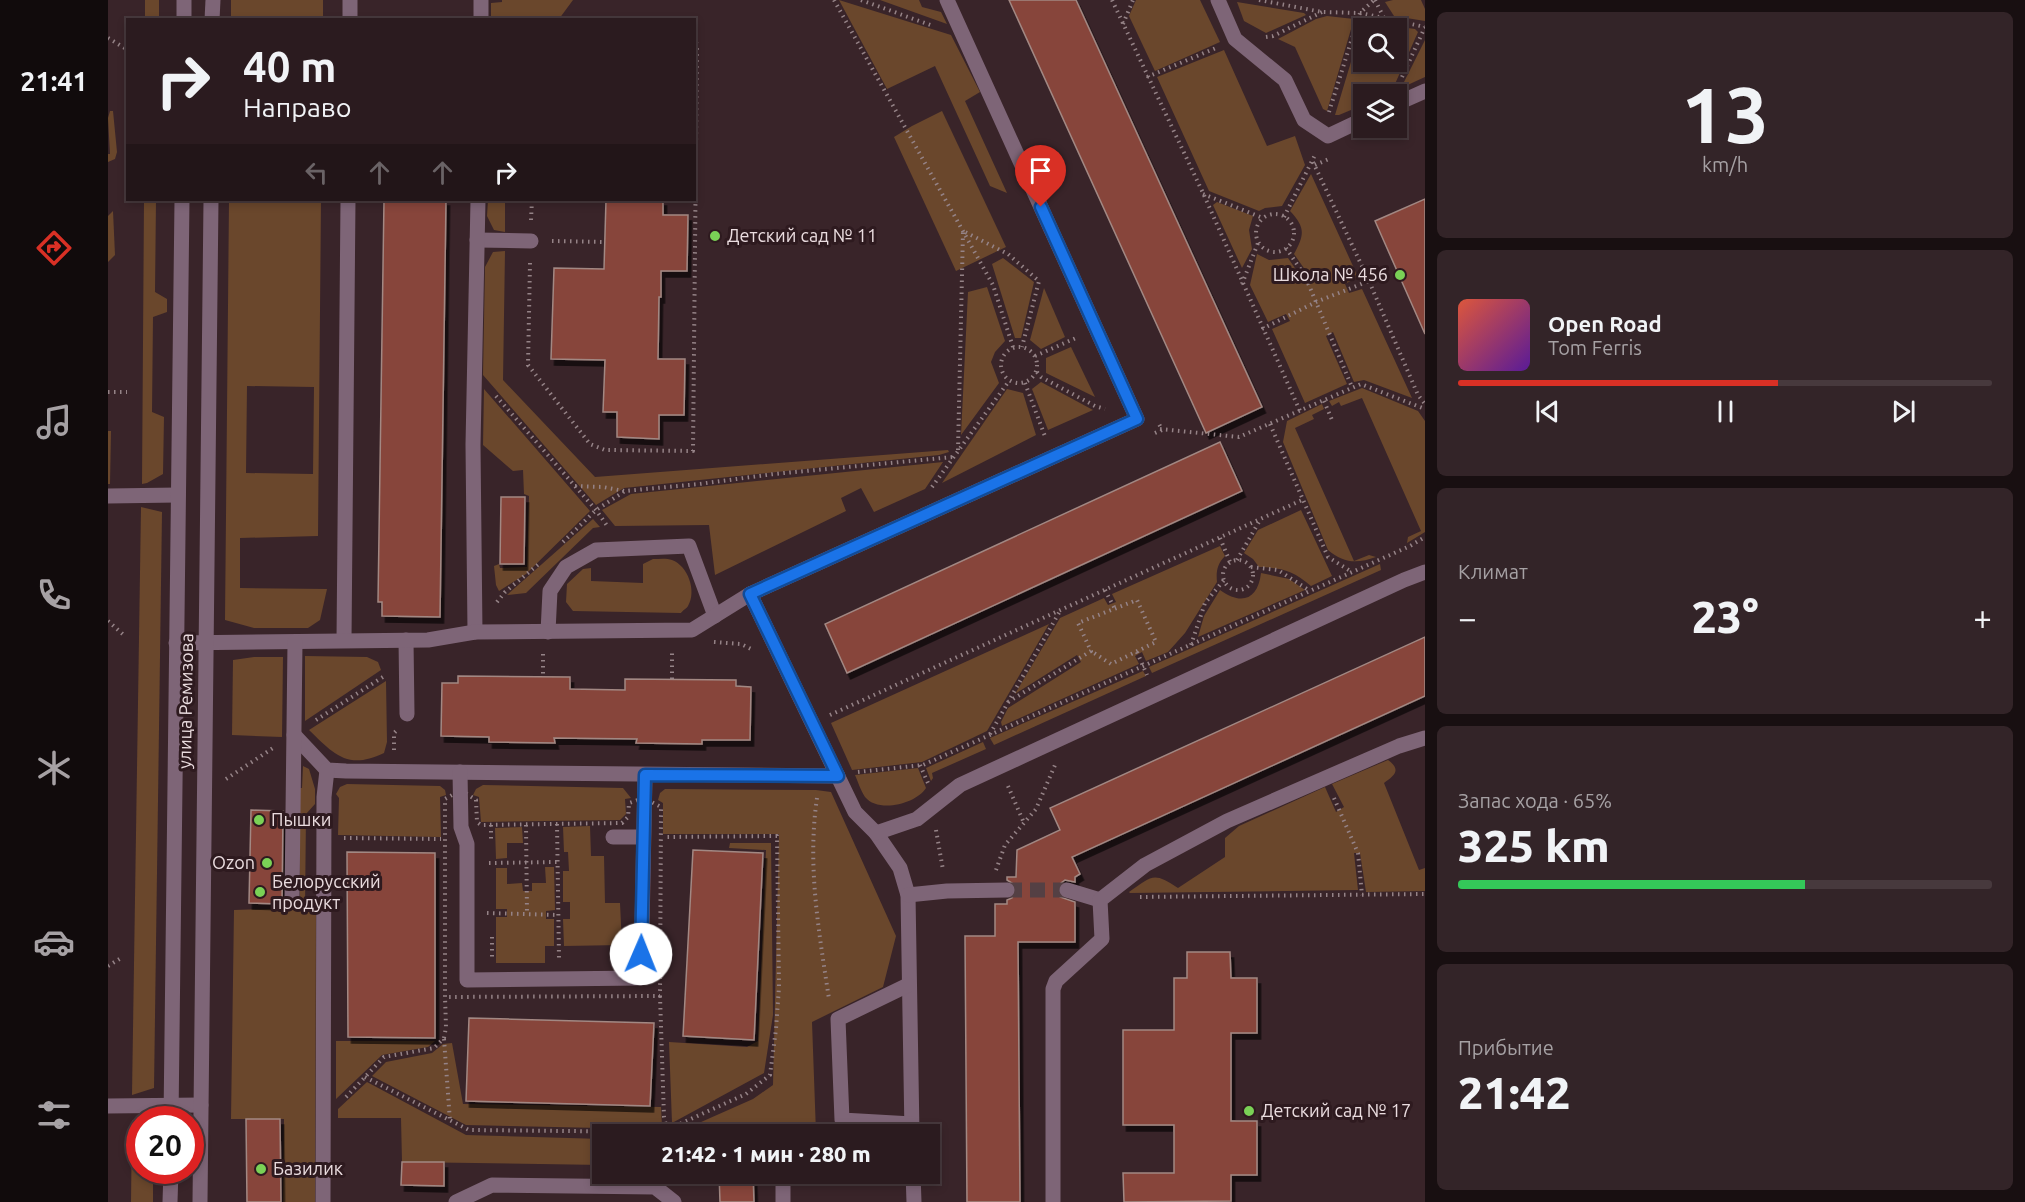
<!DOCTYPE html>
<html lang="ru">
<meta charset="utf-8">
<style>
:root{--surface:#2b1b1f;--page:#332428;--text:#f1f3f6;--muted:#a6a1a4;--line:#47393d;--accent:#d93025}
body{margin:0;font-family:Ubuntu,sans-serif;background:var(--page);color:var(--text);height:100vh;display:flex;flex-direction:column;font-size:22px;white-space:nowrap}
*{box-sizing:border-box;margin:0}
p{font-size:20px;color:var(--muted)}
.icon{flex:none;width:33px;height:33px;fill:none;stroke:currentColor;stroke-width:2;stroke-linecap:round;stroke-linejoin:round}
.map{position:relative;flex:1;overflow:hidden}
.panel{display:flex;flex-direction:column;gap:12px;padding:12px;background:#180f11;width:600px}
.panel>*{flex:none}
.top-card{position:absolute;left:18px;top:18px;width:570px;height:183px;border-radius:0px;box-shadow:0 3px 9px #0003,0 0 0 2px var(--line);background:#2b1b1f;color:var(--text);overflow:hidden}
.controls{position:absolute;left:1245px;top:18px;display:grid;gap:12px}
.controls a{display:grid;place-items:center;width:54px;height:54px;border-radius:0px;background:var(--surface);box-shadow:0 3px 9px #0003,0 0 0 2px var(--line);font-size:30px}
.speed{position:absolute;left:18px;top:1106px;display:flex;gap:12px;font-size:30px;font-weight:700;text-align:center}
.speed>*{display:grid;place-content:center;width:78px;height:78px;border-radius:50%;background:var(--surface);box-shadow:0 3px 9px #0003,0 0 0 2px var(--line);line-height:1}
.speed .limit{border:9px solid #d22;background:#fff;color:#111}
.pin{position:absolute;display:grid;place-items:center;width:51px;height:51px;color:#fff;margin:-62px -26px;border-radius:50% 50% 50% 0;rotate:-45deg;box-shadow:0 0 6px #0007}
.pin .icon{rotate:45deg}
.me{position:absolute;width:66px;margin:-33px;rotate:1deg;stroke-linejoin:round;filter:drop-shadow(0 0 4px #0008)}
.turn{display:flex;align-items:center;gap:21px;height:126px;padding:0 18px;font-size:27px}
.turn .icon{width:78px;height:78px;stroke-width:2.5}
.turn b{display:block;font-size:42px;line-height:51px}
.lanes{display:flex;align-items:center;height:57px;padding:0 18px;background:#0003;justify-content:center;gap:30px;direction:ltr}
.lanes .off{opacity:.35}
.big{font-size:45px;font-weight:800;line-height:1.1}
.panel .card{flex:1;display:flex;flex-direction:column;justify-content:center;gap:9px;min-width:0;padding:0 21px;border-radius:9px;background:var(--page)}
.panel .dial{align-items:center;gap:0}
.dial b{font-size:78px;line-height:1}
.song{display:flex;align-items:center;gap:18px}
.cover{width:72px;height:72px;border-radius:9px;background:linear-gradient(135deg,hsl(10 70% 55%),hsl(270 70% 35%))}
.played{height:6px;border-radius:3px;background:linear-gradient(90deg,var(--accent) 60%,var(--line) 60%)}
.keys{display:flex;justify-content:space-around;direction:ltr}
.heat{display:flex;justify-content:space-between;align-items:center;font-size:33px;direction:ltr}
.charge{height:9px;border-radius:4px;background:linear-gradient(90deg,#34c759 65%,var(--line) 0)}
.trip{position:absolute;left:484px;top:1124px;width:348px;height:60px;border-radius:0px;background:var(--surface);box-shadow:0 3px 9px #0003,0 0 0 2px var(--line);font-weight:800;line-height:60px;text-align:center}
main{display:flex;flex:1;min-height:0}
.dock{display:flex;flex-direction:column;width:108px;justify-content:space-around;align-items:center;background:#110b0c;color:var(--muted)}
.dock .icon{width:42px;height:42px}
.dock .on{color:var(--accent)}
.dock b{font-size:27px;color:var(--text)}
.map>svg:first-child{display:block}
.green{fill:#6a472c;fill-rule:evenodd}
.building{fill:#87453b;stroke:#a28883;stroke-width:1.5;filter:url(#shadow)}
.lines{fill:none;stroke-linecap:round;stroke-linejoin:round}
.minor-tunnel{stroke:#544044;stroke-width:15;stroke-dasharray:15 8;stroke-linecap:butt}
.path{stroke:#958387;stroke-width:4;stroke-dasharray:1.5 4.5;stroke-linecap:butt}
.minor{stroke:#7e6577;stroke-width:15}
.route-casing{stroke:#114b97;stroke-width:15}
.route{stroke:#1a73e8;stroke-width:10}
.poi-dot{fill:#7ad156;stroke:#2e1a1f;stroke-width:2}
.labels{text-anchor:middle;stroke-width:6;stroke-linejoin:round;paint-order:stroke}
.poi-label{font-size:18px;fill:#eadcdf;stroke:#2e1a1f;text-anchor:start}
.street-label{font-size:18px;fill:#eadcdf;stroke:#2e1a1f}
</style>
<main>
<nav class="dock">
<b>21:41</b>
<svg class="icon on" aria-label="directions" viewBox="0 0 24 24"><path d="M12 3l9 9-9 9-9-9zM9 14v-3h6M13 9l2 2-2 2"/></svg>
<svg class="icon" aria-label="music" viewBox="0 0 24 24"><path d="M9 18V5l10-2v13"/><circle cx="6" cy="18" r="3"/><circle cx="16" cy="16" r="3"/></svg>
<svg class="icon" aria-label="phone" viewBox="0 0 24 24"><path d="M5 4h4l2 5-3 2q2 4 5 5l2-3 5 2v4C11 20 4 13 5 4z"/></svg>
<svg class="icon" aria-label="climate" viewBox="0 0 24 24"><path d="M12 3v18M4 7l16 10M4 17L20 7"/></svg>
<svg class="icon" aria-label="car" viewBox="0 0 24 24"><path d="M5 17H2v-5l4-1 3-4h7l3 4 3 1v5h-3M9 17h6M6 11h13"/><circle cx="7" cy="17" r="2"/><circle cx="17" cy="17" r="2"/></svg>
<svg class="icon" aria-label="filters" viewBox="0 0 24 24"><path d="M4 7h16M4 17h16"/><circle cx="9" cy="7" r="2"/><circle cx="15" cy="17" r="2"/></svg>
</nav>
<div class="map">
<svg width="1317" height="1202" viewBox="0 0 1317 1202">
<defs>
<filter id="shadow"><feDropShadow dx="3.5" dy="6" stdDeviation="0" flood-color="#0009"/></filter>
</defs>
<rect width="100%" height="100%" fill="#392429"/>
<g class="green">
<rect x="37" y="0" width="14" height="19"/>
<rect x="123" y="0" width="92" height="19"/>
<path d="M394,0H465L451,19H383V3L394,2Z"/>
<path d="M731,0L843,35L872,92L857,101L899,193L882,186L827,66L779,89Z"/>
<path d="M772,0H811L814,7L833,12L839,24Z"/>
<path d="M1028,0H1092L1112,42L1047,71L1021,16Z"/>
<path d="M1285,0H1313L1317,9V21L1286,16L1277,2Z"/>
<path d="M1129,2L1196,13L1198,15L1158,33L1136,21Z"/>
<path d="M1219,16L1246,19L1219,111L1215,109L1187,47L1170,39L1208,19Z"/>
<path d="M1255,22L1307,29L1310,32L1283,93L1256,94L1255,105L1231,115H1227ZM1288,28V62H1256V28Z"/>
<path d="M1317,40V77L1293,88Z"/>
<path d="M1116,50L1159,146L1187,136L1197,165L1174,206L1157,208L1151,211L1101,191L1049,77Z"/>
<path d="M2,111H5L9,152L7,159L0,162V154H2L0,118Z"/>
<path d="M834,111L898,247L848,271L786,137L804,126Z"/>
<path d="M1203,174L1250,277L1237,284L1241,293L1254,289L1304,398L1256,380L1246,382L1225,332L1218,336L1239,384L1197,403L1164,329L1182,321L1178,314L1160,322L1142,285L1149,254L1161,260L1180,258L1193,277L1200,274L1186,254C1197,234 1197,227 1182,211Z"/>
<path d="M36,200H48L47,292L59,299V312L45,317L44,412L56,417L55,474L39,483L34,484Z"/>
<path d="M121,200H213L210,536L132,538V588L219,589L212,620L200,628H146L117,620ZM139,386L206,387L205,474L138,473Z"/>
<path d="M380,200H397V232L386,230L379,216Z"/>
<path d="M1109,202L1145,216L1141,230L1144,249L1134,268L1105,205Z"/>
<path d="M5,211L7,255L0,262V216Z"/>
<path d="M397,251L395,380L487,477L840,450L841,452L831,455L516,488L488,505L375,375L377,267L385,252Z"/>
<path d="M895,258L926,282L913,338H907L884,264Z"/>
<path d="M879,287L897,341L887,352L883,362L891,383L853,435L860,292Z"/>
<path d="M936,288L957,337L933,349L922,340Z"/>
<path d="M963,347L987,397L938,373V358Z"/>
<path d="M933,382L985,410L940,430L924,389Z"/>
<path d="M1254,388L1310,411L1317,421V532L1299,543L1300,537L1313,531L1254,398L1233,406L1231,402L1224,406L1221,401Z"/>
<path d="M376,389L482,511L418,574L391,591L388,585L386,566L391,564L392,568L419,567L421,496L416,494L415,470L405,471L375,445Z"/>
<path d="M899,389L915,393L928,435L834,483Z"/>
<path d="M1214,404L1216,409L1204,415L1206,419L1187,428L1246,561L1261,555L1268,557C1249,564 1235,563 1220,550L1175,442L1179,421Z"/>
<path d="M0,431H3L2,484H0Z"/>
<path d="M835,462L817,489L766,512L753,488L733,498L738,511L607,575L601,525L507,526L494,510L523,494Z"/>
<path d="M33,507L54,512L46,1088L24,1095Z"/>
<path d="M1193,510L1224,576L1203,586C1184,570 1175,568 1151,567L1145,559L1136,553L1150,530Z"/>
<path d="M485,519L492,527L485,528L418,593L399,595Z"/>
<path d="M1112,546L1117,556C1109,564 1108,572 1109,582L1077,633L1060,652L1038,661L1034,652L1027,656L1031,664L894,726L893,722L900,708L973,662L969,655L907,694L952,618L996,598L1000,605L1008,602L1004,594Z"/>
<path d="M545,559C551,559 559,558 564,560C580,566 589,591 580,606C580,607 573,612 573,613L465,611L458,602L459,584L475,569L483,568V581L535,583V564Z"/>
<path d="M1272,564L1273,570L1044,673L1041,667Z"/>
<path d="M1153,573L1181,579L1197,590L1090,637L1096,616L1112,590C1134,606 1150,599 1153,573Z"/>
<path d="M941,624L879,731L814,762L744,770L723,723Z"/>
<path d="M197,656L259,657L270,662L273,670L197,721Z"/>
<path d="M146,657H175L174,737L124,735L125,660Z"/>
<path d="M1035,671L1038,676L886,745L882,738Z"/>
<path d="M278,681L279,742L276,753C239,771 225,753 201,730Z"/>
<path d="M875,742L878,749L824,773L825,778L823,781L818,768Z"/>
<path d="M1280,760C1294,770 1286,776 1276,783L1311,870L1317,868V891L1258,892L1252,853H1246L1250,890L1022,893L1021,892C1044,876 1045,871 1070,888L1117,857V838L1131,826L1217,787L1228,812L1236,807L1224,784Z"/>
<path d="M195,766L201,769L207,789V804L198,814L197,909L208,907L207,1202H175L176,1119H123L126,910L192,908L191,788H194Z"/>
<path d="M810,768L818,788C809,803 771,814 757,797C753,791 750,782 747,775Z"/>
<path d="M239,784L332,786L337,790L338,795L332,797L333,837L230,835L231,798L228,794L232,787Z"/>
<path d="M375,785L515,788L523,798L517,799L518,814L512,820L373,822L371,797L365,795L368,789Z"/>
<path d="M557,789L708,790L723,792L788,936L775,987L704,1022L708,1133L566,1134L645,1099L665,1085L671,834H555V803L550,800L552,793Z"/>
<path d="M482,826L483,856H496L497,903H512L514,945L456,946L455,919H462V902H455V871H461L460,852H456L455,827Z"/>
<path d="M414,827L415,843H399V858L388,859L387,828Z"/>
<path d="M622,843H663L665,1015L656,1073L564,1123L561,1042L639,1047L650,1041L658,850L621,848Z"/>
<path d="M437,867H446L447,910L438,911V919H446V946H437V963H388V917H399V909H388V868H399V884L414,883L415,891H424V883H438Z"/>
<path d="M228,1041H327L320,1047L274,1055L228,1099Z"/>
<path d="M344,1043L355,1104L553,1107L554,1126L538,1129L358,1125L264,1076L278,1062L324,1053L335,1044Z"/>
<path d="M259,1082L358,1135L495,1139V1165L294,1162L293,1118H230V1109Z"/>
<path d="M24,1120L31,1122L32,1170H45V1202H23Z"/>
</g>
<g class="building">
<path d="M901,0H968L1154,407L1098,433Z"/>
<path d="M1317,199V334L1267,221Z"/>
<path d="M276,200H338L332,617L274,616V602H270Z"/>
<path d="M498,200H555V215H580L579,271H553V297H551L550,359H577L576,415H551V439L509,437V412H495L497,360L443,359L446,268L496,269Z"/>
<path d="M1112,442L1134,491L739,673L717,624Z"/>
<path d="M393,497H417L416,564H392Z"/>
<path d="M1317,637V696L964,857L972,874L967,877V882L957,880L953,883L949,892L952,897L967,902V942H910L912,1202H859L857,936H887V904H899V900L904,898L909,890L907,885L899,880V877H908L909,850L952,830L942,808Z"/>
<path d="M350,676L462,677V689L517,690V679L628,680V686L643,687L642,740H594V744L528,743L529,739L446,738L447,743L381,742V737L333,736L334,683H350Z"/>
<path d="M143,810L175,811L174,904L141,903Z"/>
<path d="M585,850L655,853L646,1040L575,1036Z"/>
<path d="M239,852L327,853V1038L240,1037Z"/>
<path d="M1079,952H1122L1123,978H1149V1033H1123V1121H1149V1175H1123V1201L1016,1202L1015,1173H1066V1125H1015V1030H1066V978H1079Z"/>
<path d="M361,1018L546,1023L542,1106L358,1101Z"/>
<path d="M138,1119H172L173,1202H139Z"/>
<path d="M294,1162H336V1186L293,1185Z"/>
<path d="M611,1173H645L646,1202H612Z"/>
</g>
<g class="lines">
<path class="minor-tunnel" d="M899,890H959"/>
<g class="path">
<path d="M726,0L885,285L905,347"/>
<path d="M753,0L825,26"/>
<path d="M1004,0L1095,193L1192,411"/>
<path d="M1151,0L1214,12L1252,13L1317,27"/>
<path d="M1267,0L1276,18"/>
<path d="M1015,24L1025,0"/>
<path d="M1158,37L1165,36L1214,12"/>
<path d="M0,38L20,50"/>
<path d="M1039,77L1108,48"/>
<path d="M1294,77L1317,27"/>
<path d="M1221,112L1252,13L1266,0"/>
<path d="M1271,136L1292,126"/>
<path d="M1205,162L1261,281L1310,395L1317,404"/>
<path d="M1207,165L1221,159"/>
<path d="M1095,194L1155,218"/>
<circle cx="1167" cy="233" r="19"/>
<path d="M1176,217L1208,153"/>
<path d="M423,220L424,200"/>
<path d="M444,241L497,242"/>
<path d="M1178,248L1197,276L1244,387"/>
<path d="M422,263L420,365L482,444L497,450L585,451L589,45L586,37"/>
<path d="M1134,284L1150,243"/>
<path d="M1154,329L1208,302L1261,281"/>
<circle cx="911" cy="365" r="18"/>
<path d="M927,356L968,338"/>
<path d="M929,372L933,377L987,406L997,409"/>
<path d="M917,383L938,439"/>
<path d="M0,392H19"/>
<path d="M388,396L488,510L500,527"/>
<path d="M1216,401L1224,420"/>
<path d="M1162,424L1220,557L1244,572"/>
<path d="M1052,429L1131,437L1253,384L1317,409"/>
<path d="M1047,433L1054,430L1050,422"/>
<path d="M850,450L855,231L900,254L931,281L914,347"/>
<path d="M467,486L495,487L516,491"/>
<path d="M824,487L901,381"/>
<path d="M1112,538L1122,562"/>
<path d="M455,542L488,510L517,491L591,484L666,474L845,457"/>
<path d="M1129,560L1152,520"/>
<circle cx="1130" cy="575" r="15"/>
<path d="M1143,567L1170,570L1202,591"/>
<path d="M997,590L1007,609"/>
<path d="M389,602L397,592L432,563"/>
<path d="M0,621L17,636"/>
<path d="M606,642L633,644L643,649"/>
<path d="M1083,645L1097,603L1116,580"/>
<path d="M1029,652L1039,675"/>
<path d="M435,654V677"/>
<path d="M564,679V653"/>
<path d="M900,702L983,651L970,623L1029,600L1048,642L1003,664L983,651"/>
<path d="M722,715L1194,500"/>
<path d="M208,720L278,675"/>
<path d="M882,734L952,611"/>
<path d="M286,750V733L288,731"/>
<path d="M812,765L820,783"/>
<path d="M750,772L815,765L1302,546L1317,537"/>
<path d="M118,779L165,748"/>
<path d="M900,786L916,823"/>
<path d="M353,790L368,800L369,822L373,825L514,823L520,817L521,803L536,798L553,807L552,996L337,997V799Z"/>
<path d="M709,798C699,866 711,932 721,999"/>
<path d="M1226,798L1250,853L1254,895"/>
<path d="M449,824L451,958"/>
<path d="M383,825V843"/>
<path d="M418,825L419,914"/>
<path d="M828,830L835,870"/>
<path d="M236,838L333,839"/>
<path d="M381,863L449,862"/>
<path d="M888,870L897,845L928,809L947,765"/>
<path d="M1032,897L1317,894"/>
<path d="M379,913L450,915"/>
<path d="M384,937V960"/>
<path d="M0,966L13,958"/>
<path d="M552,996L556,1117L559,1130"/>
<path d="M336,1039L342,1121"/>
<path d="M257,1077L361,1130L554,1132L638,1094L662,1075L668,1029L671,987L669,836L558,837"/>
<path d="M238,1097L276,1057L326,1048L336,1038L338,1027L337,997"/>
</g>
<g class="minor">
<path d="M1110,0L1127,39L1177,80L1196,120L1220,136L1256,119"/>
<path d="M76,20V0"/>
<path d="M104,20L105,0"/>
<path d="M242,20V0"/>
<path d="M373,20V0"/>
<path d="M1288,104L1317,91"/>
<path d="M369,240L423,241"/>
<path d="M0,496L70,495"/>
<path d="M642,594L1029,419L839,0"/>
<path d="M367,632L365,445L370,200"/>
<path d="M440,632L442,591L458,567L488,550L581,546L607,616"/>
<path d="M236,640L240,200"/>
<path d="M298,640L299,714"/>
<path d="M68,643L320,640L367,632L584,630L642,594L747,812L768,833L792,868L800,895L804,1134"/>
<path d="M186,735L219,770L238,771L730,776"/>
<path d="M352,772L353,827L359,844V980L533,978L537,775"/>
<path d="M768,833L809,819L852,785L1296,580L1317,572"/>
<path d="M505,837H535"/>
<path d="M959,890L992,900"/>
<path d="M800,895L839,891L899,890"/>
<path d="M184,898L187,642"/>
<path d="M800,985L730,1019L734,1120L804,1124"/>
<path d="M0,1106L93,1105"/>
<path d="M63,1119L74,200"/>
<path d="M675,1173V1202"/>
<path d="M805,1173L806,1202"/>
<path d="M62,1202L63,1170"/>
<path d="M92,1202L103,200"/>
<path d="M215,1202L216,797L219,770"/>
<path d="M348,1202L384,1185L547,1187L566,1202"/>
<path d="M945,1202V989L948,981L994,939L992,900L1037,865L1119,821L1291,746L1317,738"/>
</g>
</g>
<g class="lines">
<defs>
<path id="route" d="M533,954L537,775L730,776L642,594L1029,419L933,207"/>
</defs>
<use href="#route" class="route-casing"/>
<use href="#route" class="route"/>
</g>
<g class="poi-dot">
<circle cx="607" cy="236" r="6"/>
<circle cx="1292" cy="275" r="6"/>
<circle cx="151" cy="820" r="6"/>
<circle cx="159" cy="863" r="6"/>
<circle cx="152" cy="892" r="6"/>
<circle cx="1141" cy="1111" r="6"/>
<circle cx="153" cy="1169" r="6"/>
</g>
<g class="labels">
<g class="poi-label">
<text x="619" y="242">Детский сад № 11</text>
<text x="1280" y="281" text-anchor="end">Школа № 456</text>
<text x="163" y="826">Пышки</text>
<text x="147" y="869" text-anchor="end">Ozon</text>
<text x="164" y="888">Белорусский<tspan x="164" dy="21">продукт</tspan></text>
<text x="1153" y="1117">Детский сад № 17</text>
<text x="165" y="1175">Базилик</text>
</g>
<g class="street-label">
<text transform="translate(78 701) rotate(-89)" y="6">улица Ремизова</text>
</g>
</g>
</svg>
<div class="controls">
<a><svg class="icon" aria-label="search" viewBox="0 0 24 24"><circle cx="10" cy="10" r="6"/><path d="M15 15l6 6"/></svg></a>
<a><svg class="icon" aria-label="layers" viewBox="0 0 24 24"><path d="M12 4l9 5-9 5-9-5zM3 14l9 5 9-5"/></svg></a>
</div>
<div class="speed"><div class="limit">20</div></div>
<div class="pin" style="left:933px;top:207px;background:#d93025"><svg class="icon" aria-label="arrive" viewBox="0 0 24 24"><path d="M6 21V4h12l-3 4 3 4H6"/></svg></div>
<svg class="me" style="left:533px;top:954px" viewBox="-20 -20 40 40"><circle r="19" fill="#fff"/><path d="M0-13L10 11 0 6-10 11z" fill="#1a73e8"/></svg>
<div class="trip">21:42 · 1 мин · 280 m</div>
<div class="top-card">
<div class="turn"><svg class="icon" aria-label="right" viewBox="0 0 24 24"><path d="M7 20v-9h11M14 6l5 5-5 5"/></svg><div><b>40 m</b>Направо</div></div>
<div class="lanes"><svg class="icon off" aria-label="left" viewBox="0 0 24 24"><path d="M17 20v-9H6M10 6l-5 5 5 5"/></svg><svg class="icon off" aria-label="ahead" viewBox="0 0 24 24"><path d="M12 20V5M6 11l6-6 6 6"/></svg><svg class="icon off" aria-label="ahead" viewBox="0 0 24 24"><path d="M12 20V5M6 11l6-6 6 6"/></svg><svg class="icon" aria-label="right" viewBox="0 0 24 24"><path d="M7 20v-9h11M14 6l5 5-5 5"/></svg></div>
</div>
</div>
<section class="panel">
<div class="card dial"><b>13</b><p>km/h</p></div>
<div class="card">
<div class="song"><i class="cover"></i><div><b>Open Road</b><p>Tom Ferris</p></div></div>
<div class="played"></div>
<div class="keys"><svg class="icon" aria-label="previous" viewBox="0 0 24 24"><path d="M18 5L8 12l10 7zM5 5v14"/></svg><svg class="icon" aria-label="pause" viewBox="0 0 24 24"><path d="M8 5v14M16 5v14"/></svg><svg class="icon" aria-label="next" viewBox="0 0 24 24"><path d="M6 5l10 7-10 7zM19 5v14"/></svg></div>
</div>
<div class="card"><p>Климат</p>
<div class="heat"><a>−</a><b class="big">23°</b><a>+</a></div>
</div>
<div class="card"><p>Запас хода · 65%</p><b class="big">325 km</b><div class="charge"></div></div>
<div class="card"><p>Прибытие</p><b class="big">21:42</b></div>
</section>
</main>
